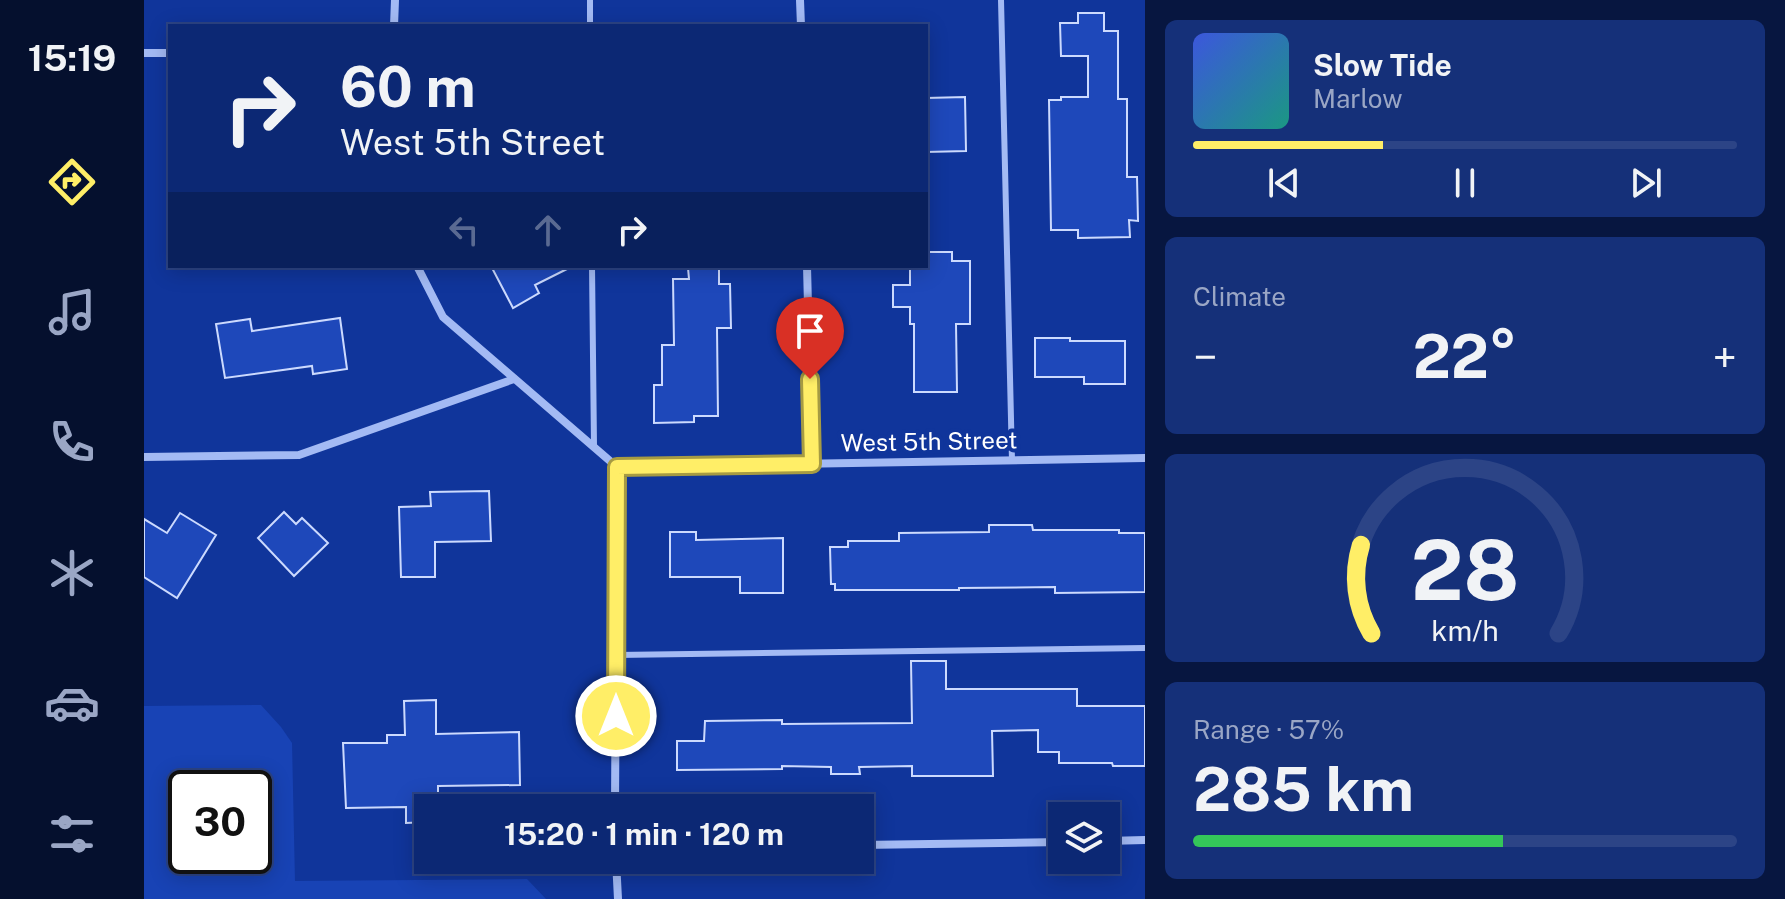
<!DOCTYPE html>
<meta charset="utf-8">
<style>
:root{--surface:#0c2874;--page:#153079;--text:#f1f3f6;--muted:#9aa6c5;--line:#2c4486;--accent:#ffee67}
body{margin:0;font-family:"Public Sans",sans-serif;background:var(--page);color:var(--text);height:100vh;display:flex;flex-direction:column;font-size:30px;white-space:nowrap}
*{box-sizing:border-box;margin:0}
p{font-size:26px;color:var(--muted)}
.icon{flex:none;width:44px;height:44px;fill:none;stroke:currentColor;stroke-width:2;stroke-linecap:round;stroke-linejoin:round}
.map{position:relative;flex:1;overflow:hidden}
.drawer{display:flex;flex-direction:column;gap:20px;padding:20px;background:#071640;width:640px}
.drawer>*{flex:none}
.banner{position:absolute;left:24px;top:24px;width:760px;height:244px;border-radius:0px;box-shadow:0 4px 20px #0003,0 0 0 2px var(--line);background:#0c2874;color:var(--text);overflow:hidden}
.buttons{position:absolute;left:904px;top:802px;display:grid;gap:16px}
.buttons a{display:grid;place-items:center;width:72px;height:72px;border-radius:0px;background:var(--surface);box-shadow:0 4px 20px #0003,0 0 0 2px var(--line);font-size:40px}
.speed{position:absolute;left:24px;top:770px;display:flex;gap:16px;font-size:40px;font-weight:700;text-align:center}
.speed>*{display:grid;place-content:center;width:104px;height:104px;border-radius:50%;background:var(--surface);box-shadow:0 4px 20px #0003,0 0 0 2px var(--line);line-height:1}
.speed .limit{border:4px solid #111;border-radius:12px;background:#fff;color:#111}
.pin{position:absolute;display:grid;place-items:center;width:68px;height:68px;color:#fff;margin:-82px -34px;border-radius:50% 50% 50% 0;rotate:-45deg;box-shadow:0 0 8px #0007}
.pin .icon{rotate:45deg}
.me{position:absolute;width:88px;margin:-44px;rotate:0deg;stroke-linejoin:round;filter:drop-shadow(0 0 6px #0008)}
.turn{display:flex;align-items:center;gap:28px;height:168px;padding:0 40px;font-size:36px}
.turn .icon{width:104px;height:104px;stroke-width:2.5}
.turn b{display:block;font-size:56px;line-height:68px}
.lanes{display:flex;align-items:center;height:76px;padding:0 40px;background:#0003;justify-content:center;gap:40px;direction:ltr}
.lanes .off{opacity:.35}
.big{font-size:60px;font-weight:700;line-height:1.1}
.drawer .tile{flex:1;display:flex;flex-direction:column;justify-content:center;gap:12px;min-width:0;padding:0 28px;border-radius:12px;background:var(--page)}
.drawer .dial{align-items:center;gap:0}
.dial svg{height:208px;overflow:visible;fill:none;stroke:var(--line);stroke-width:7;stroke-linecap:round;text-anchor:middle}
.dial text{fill:var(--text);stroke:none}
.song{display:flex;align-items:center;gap:24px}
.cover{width:96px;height:96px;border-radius:12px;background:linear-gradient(135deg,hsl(230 70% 55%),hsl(170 70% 35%))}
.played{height:8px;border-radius:4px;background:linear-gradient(90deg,var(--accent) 35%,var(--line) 35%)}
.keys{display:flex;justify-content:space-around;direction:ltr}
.heat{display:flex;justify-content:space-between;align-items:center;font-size:44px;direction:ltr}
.charge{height:12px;border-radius:6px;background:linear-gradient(90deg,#34c759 57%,var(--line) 0)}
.trip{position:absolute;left:270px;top:794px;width:460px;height:80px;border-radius:0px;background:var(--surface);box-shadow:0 4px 20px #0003,0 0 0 2px var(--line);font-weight:700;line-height:80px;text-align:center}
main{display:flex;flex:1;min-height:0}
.menu{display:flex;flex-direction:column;width:144px;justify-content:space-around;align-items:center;background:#05102e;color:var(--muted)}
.menu .icon{width:56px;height:56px}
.menu .active{color:var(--accent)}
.menu b{font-size:36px;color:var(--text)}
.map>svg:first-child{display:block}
.green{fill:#1843b5;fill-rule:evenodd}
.building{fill:#1e48ba;stroke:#ccdafe;stroke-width:2}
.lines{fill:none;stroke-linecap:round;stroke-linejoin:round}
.lane{stroke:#a3baf4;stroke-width:6}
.street{stroke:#a3baf4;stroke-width:8}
.route-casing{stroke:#a69b43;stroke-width:20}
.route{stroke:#ffee67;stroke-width:14}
.labels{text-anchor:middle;stroke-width:8;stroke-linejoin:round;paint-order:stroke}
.street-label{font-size:24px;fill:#fff;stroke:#10359b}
</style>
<main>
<nav class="menu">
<b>15:19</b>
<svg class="icon active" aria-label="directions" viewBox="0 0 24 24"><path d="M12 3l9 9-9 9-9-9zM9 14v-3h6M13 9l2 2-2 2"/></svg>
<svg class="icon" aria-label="music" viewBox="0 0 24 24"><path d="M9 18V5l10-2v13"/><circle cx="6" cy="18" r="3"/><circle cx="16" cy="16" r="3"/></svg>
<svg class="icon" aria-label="phone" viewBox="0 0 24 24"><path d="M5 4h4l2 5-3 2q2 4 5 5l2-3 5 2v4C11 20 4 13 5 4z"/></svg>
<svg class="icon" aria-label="climate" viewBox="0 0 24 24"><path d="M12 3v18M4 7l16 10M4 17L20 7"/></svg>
<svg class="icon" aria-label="car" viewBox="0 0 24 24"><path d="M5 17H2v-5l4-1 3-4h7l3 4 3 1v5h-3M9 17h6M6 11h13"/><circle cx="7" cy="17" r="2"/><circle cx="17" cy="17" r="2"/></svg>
<svg class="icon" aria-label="filters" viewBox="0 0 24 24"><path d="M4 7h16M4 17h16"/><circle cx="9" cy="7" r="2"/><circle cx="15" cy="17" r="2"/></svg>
</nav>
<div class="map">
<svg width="1001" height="899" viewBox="0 0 1001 899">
<rect width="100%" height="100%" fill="#10359b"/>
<path class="green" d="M117,705L137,727L148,743L151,881L383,879L402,899H0V706ZM42,788H110V856H42Z"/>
<g class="building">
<path d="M934,13H960V31H974V99H983V177H993L994,221L985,220L986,237L934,238V230H907L905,100H917V97H944V56H917L916,23H934Z"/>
<path d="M821,97L822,151L782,152V98Z"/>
<path d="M782,252H808V261H826V324H812L813,392H770V324H766V307H749V285H766V266H782Z"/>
<path d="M347,266H429L391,285L395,293L369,308Z"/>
<path d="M575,267V284H586L587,328H573L574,416H550V422L510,423V385H518V345H530L529,279H545L544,268Z"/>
<path d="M196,318L203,369L169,374L168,366L81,378L72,324L106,319L108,331Z"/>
<path d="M891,338H926V341H981V384H940V377H891Z"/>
<path d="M345,491L347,541L291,542V577H257L255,507L287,506L286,492Z"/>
<path d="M140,512L152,524L158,518L184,543L150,576L114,538Z"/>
<path d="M36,513L72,535L33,598L0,577V519L23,533Z"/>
<path d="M845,525H888L889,530H975V533H1001V592L911,593V587L815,588V590H691V584H687L686,547H704V541H755V533L845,532Z"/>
<path d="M526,532H552V540L639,538V593H596V577H526Z"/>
<path d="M767,661H802V689H933V706H1001V766H969L968,763H915V752H894V730L848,731L849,776H768V766L715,767L716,774H687V767L638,766V769L533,770V741H560L561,721L638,720V724L768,723Z"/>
<path d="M292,700V734L375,732L376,785L294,786V808H284V822L262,823V807L202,808L199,743H243V735H261L260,701Z"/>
</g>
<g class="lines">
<g class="lane">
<path d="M446,0V26"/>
<path d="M857,0L868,461"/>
<path d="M448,266L450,446"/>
<path d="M472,655L1001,648"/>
</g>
<g class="street">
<path d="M656,0L657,26"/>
<path d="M250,26L251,0"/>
<path d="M0,53H26"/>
<path d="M273,266L299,317L473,467L471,808"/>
<path d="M663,266L668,464"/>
<path d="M0,457L155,455L370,379"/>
<path d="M473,467L1001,458"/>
<path d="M962,841L1001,840"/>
<path d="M716,845L918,842"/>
<path d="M472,860L474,899"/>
</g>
</g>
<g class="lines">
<defs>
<path id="route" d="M472,716L473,467L668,464L666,379"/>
</defs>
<use href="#route" class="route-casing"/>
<use href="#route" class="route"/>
</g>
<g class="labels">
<g class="street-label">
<text transform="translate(785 442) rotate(-1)" y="8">West 5th Street</text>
</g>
</g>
</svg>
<div class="buttons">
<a><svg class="icon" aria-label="layers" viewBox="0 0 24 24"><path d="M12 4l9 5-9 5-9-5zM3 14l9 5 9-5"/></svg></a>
</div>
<div class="speed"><div class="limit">30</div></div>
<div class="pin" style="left:666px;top:379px;background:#d93025"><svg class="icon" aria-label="arrive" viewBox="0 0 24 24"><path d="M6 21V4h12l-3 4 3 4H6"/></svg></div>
<svg class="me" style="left:472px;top:716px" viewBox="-20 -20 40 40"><circle r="17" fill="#ffee67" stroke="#fff" stroke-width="3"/><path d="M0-11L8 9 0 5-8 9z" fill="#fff"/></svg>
<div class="trip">15:20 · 1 min · 120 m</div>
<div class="banner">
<div class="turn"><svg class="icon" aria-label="right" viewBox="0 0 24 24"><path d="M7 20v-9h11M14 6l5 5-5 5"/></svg><div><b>60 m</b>West 5th Street</div></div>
<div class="lanes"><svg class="icon off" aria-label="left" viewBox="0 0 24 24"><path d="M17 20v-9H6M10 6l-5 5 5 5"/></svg><svg class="icon off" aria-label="ahead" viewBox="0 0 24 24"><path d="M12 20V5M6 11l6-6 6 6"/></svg><svg class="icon" aria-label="right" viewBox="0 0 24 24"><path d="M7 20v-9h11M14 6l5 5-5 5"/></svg></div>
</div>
</div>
<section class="drawer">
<div class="tile">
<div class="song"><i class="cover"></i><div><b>Slow Tide</b><p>Marlow</p></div></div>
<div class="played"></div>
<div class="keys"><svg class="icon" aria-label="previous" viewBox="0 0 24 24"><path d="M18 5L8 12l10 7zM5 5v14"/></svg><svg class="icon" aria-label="pause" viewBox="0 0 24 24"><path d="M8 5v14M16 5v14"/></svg><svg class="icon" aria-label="next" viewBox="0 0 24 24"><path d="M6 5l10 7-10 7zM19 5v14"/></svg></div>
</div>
<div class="tile"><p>Climate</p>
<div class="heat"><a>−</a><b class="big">22°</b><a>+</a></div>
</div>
<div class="tile dial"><svg viewBox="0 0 100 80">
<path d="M14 69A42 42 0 1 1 86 69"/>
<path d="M14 69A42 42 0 0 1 10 35" stroke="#ffee67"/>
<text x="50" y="56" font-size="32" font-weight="700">28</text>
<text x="50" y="72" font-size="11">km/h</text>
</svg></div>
<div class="tile"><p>Range · 57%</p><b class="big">285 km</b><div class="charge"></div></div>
</section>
</main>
